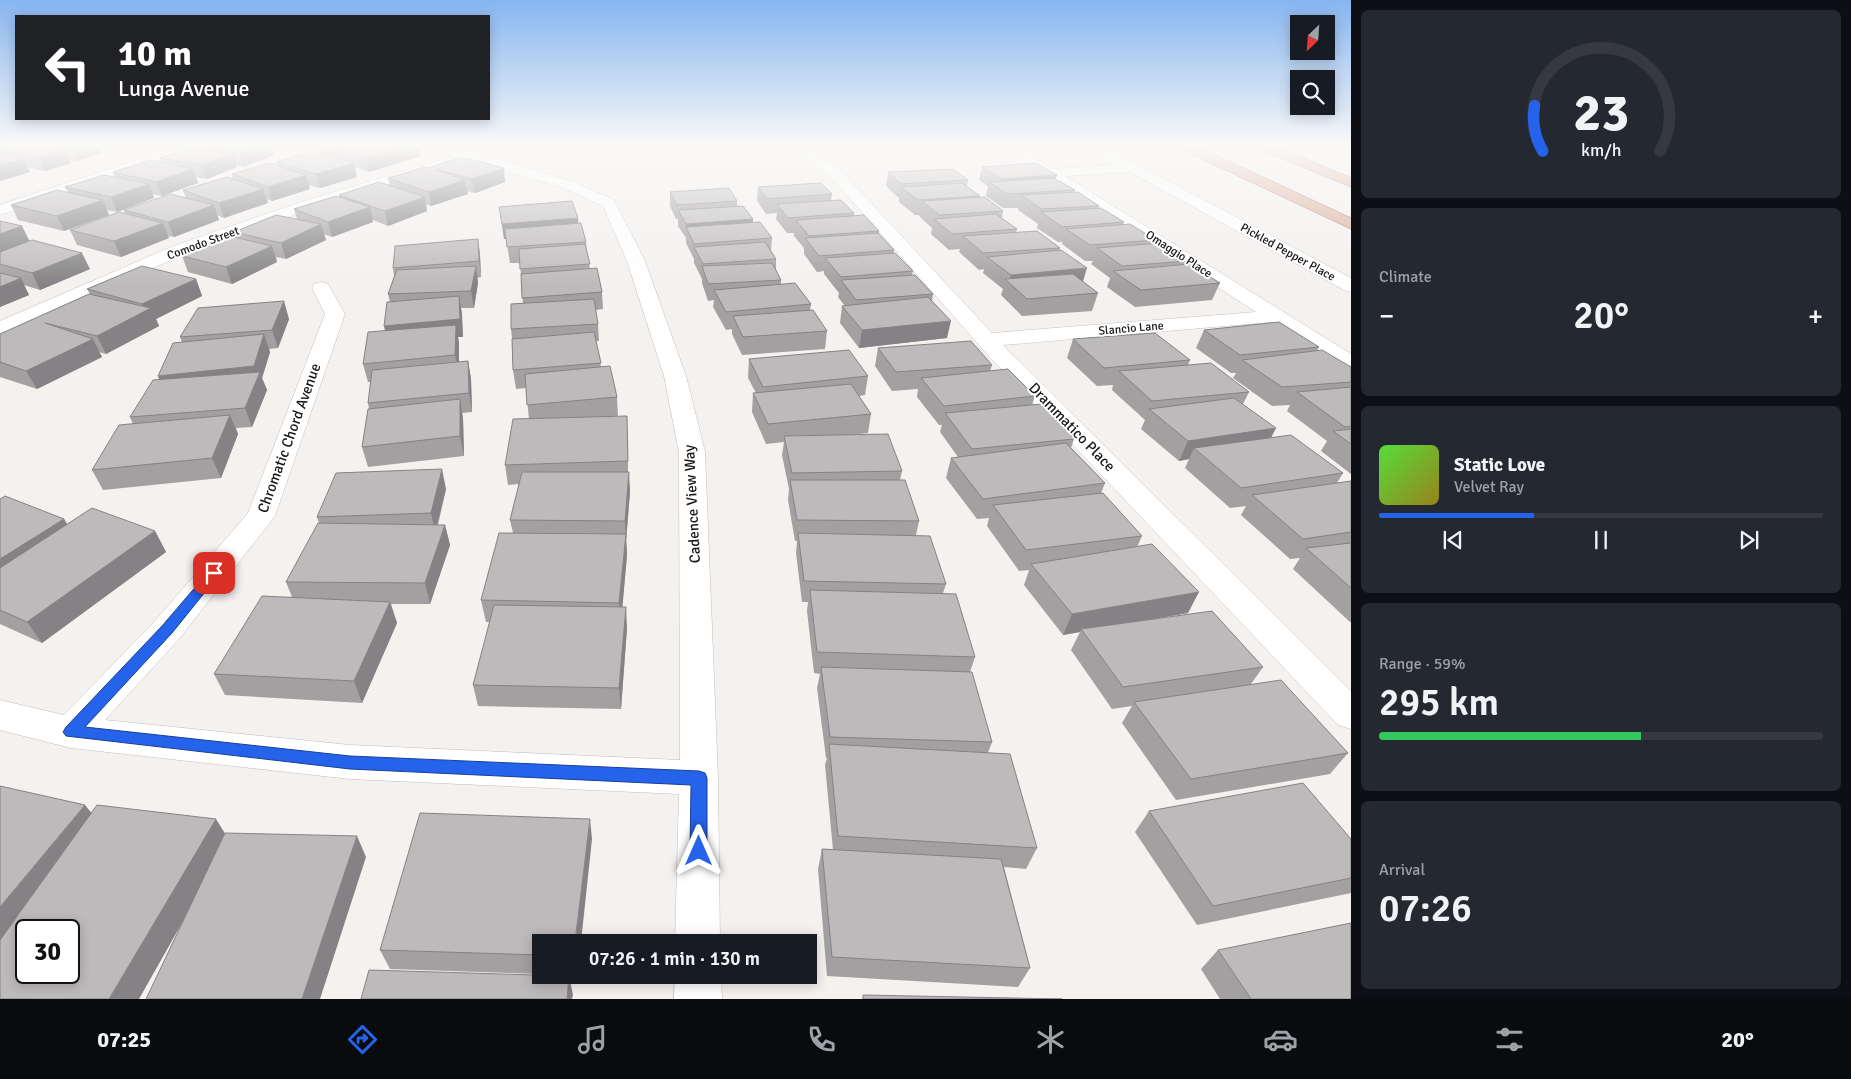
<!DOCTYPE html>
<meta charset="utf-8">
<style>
:root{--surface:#171b24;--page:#242831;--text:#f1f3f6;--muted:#9ea1a6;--line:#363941;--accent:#2563eb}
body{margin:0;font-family:Signika,sans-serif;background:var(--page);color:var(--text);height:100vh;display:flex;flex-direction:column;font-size:19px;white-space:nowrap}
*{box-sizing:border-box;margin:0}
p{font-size:16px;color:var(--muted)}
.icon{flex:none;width:28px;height:28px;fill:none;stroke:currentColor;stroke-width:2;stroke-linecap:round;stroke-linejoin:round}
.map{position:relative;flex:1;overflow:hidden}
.panel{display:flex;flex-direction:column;gap:10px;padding:10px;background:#0d0f14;width:500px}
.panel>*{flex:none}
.hud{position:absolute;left:15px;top:15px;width:475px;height:105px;border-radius:0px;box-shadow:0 2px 12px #0003;background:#202124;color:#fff;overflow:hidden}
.needle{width:32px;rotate:205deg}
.controls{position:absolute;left:1290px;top:15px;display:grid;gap:10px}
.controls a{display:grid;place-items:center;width:45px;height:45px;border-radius:0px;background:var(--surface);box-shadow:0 2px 12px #0003;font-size:25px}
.speed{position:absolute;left:15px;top:919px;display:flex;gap:10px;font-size:25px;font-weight:700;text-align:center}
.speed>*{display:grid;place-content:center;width:65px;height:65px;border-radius:50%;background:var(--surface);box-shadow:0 2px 12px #0003;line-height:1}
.speed .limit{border:2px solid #111;border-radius:8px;background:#fff;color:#111}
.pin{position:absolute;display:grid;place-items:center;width:42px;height:42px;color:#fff;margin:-21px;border-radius:10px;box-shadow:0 2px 8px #0006}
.me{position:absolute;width:55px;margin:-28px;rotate:0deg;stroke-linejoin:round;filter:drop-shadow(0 0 4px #0008)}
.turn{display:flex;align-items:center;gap:18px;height:105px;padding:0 20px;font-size:22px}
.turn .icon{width:65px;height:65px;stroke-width:2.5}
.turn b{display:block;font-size:35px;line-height:42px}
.big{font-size:38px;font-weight:600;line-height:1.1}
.panel .tile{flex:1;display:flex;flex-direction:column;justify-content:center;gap:8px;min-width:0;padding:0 18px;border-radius:8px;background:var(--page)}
.panel .dial{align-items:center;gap:0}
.dial svg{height:130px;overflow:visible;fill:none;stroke:var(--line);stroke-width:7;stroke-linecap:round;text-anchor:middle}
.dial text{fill:var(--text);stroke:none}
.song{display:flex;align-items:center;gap:15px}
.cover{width:60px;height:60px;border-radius:8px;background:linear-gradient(135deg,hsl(110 70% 55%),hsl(50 70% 35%))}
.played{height:5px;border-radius:2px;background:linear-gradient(90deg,var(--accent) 35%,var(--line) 35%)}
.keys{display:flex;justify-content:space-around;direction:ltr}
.heat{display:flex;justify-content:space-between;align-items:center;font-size:28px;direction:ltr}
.charge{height:8px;border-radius:4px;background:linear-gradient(90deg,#34c759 59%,var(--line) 0)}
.trip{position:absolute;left:532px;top:934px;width:285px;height:50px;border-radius:0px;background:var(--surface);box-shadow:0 2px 12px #0003;font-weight:600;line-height:50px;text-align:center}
.tab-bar{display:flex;height:80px;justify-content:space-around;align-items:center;background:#090b0e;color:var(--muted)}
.tab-bar .icon{width:35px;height:35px}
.tab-bar .current{color:var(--accent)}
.tab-bar b{font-size:22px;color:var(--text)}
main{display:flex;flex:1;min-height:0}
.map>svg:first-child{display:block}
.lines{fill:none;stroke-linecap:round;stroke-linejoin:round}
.minor-casing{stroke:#c2bfbd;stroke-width:1}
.major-casing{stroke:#85523e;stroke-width:1}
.minor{fill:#fff;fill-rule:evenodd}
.major{fill:#d9ab98;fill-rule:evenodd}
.wall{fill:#a3a0a2}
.shaded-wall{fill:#848284}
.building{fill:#bdbabc;stroke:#848284;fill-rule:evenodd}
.route{fill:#2563eb;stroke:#184099}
.labels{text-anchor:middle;stroke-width:4;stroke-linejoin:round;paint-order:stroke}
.far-street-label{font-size:12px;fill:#181616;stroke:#fff}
.street-label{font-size:15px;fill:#181616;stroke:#fff}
</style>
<main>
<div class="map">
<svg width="1351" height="999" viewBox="0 0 1351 999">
<rect width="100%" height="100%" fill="#f4f1ef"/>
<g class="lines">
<defs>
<g id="minor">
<path d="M179,146H199L197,149L0,215V205Z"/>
<path d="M429,146H449L475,152L574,182L614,200L645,261L686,376L705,452L718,778L720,942H675L679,794L350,779L71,748L0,730V700L64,715L155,621L248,513L325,314L312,288L314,284L321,282L328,284L345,314L275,516L179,639L105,720L350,745L680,760L679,452L664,376L627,261L603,206L564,188L468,160L313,208L183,255L0,334V321L171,247L301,202L454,156L430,149Z"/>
<path d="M783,146C810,145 822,156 842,172L992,333L1256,312L1001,146H1016L1053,169L1116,165L1085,146H1102L1351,278V292L1344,290L1130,172L1065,176L1351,354V370L1343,368L1272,322L1003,345L1351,691V729L1338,725L986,353L832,178L812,162L785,149Z"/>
<path d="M675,975H721L722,999H674Z"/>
</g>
<g id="major">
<path d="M1179,146H1196L1351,218V229L1181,149Z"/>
<path d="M1257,146H1275L1351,178V187L1259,149Z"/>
</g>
</defs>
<use href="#minor" class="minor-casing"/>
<use href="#major" class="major-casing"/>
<use href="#minor" class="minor"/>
<use href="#major" class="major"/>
</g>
<g class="wall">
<path d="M0,146H122L107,150L99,149L101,153L76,161L70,160L71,163L45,171L27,167L30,172L0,181Z"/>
<path d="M195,146H271L274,155L243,167L237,165V167L207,179L196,177L198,183L162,196L153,194L154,198L117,212L107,210L109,215L64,231L18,220L11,205L68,192L65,187L115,177L113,172L162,163L160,158L195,147Z"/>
<path d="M311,146H420L421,156L369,172L355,167L357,177L320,188L309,185L310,189L272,201L267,199L268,203L224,218L217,215L219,220L174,237L168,236L169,238L121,257L77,245L70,230L125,213L124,210L186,198L183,190L233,179L232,174L278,166L277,162L320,153L319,148Z"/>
<path d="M982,167L1056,179L1075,190L1074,192L1099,206L1098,208L1124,222L1123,225L1156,240L1154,244L1189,261L1188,264L1220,283L1212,300L1135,307L1107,287L1110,278L1091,264L1093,261H1085L1062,244V242H1058L1037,228L1038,224L1018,210V208H1003L986,196L988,186L979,180Z"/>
<path d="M428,168L505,182L475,193L467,191L468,194L431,206L426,204L427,211L388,226L373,220V222L332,237L324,234L326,240L286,259L276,257L277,262L232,284L188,272L182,256L236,237L234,232L297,219L294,209L339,197V195L390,185L388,178Z"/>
<path d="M888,172L968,180L967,186L980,196V197L1003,211L1002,218L1017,229L1016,232L1060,248L1059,250L1083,282L1098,293L1092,311L1022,316L1001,295L1003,289L983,273L984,269L979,270L959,252L960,249L949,250L931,234L932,228L919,216V215H915L899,202V198L886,186Z"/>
<path d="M758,187L832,194L831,200L854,213V216L879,231V234L894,250V253L913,271L912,275L933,294L932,301L947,338L859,348L840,323L842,306H845L838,297L839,293L824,274V271L817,272L804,254V248L794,236V233H787L776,219L777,213L766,214L757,201Z"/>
<path d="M670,192L737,201V206L753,222L772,238L771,250L776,259V269L781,280V284L811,304L810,310L827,331L825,349L742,355L732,334V329L726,330L713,307L714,300L708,301L702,283V279L694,263V259L686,243V238L678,226V219H676L670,206Z"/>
<path d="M499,207L578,224L586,242L587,252L590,269L602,292L603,309L595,310L598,324L599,341H596L601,367L617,397L618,416H612L628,435V472L630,492L626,541L627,555L622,607L627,628L621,709L478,706L473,685L490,622H486L481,600L513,533L510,520L519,484L508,485L505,465L529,419L526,388L516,389L513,370L512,339L511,329L523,304L520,263H510L506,239H504Z"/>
<path d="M0,221L30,241L90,269L40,290L24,285L29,295L0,307Z"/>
<path d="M478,239L480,255L481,277L477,278L478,283L474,308H461L463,337H458L459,343V362L468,361L471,379L472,412L462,413L463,418L464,456L368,467L362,447L369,409L368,403L371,382H368L363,364L385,331L390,302L388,294L394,276L393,268Z"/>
<path d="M196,279L202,296L156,319L159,326L106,354L99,352L102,357L37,389L0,377V334L90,294L87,289Z"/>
<path d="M289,319L278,348L269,349L270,352L262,378L267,390L252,427L236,428L238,434L221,478L103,490L92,470L133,424L130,417L159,379L158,376L182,342L180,337Z"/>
<path d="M1204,330L1319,347L1317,351L1351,367V474L1321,451L1327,441L1287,411L1290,405L1272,406L1233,378L1236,373H1231L1196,348Z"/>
<path d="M1073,339L1190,360L1188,365L1249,392L1243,404L1271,438L1343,473L1337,483L1351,481V622H1350L1293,569L1300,558L1290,559L1241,515L1246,506L1230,508L1185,468L1189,459L1179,461L1141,429L1145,420L1112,390L1113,385L1097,386L1067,358Z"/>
<path d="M878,348L992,365L990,371L1035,396L1032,405L1074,439L1071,448L1105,483L1101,493L1142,536L1137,547L1188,613L1137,622L1263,667L1251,684L1348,753L1330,774L1176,800L1122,723L1132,706L1112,709L1071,650L1080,632L1063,635L1024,585L1029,570L1019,571L987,526L989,518L977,519L946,478L951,458L958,457L940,432L942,425H939L917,397L918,389L892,391L875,366Z"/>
<path d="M749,359L868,376L865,395L859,396L871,414L868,433L850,435L902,471L900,480L919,521L916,535L946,584L943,593L975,657L970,672L992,742L988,753L1037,848L1026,869L1004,867L1030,968L1018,987L827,976L818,869L822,849L833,850L825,765L827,758H826L817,688L820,674L814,673L807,611L808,602H802L796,553L797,541H795L788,500L789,489L782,455L784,442L766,444L752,412L753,393H756L748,378Z"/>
<path d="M446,489L438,525H445L450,545L430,604H391L397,623L362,703L225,695L214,674L292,597L286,582L319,523L317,517Z"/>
<path d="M0,499L64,519L67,524L155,531L166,552L42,643L0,624Z"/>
<path d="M1149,811L1351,839V893L1197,925L1135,832Z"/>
<path d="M592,839L541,942V974L390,969L380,950Z"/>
<path d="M1218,950L1351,999H1220L1201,969Z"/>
</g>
<g class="shaded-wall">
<path d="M75,146H98L101,153L76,161L70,147Z"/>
<path d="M105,146H122L107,150Z"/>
<path d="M259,146H271L274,155L243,167L239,153Z"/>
<path d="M348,146H388L342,150L345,161H344L340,148Z"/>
<path d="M409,146H420L421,156L369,172L366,158Z"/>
<path d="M65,149L71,163L45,171L39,157Z"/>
<path d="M233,154L237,167L207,179L202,165Z"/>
<path d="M23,159L30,172L0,181V165Z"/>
<path d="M354,163L357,177L320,188L316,174Z"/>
<path d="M504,168L505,182L475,193L472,179Z"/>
<path d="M193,169L198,183L162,196L156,182Z"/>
<path d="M306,175L310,189L272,201L268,187Z"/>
<path d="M1057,175L1053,189H1000L1002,179Z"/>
<path d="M465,180L468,194L431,206L429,192Z"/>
<path d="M149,184L154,198L117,212L111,197Z"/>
<path d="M263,189L268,203L224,218L219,203Z"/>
<path d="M425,197L427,211L388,226L385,211Z"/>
<path d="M103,200L109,215L64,231L57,216Z"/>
<path d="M214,205L219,220L174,237L168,222Z"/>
<path d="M370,207L373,222L332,237L328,222Z"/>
<path d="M578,218L579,233L504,239L502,224Z"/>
<path d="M753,219V235L686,229V224Z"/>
<path d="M163,223L169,238L121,257L114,241Z"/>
<path d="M321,224L326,240L286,259L281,243Z"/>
<path d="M22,226L30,242L0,253V234Z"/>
<path d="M478,239L480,255L481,277L479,261Z"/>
<path d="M272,246L277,262L232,284L226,267Z"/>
<path d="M82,253L90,269L40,290L32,273Z"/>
<path d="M476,266L478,283L474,308L471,291Z"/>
<path d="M1087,268L1082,285L1009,282L1011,275Z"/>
<path d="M21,278L29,295L0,307V287Z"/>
<path d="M196,279L202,296L156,319L159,326L106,354L97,336L145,311L142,304Z"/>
<path d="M459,296L462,313L463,337H458L459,343V374L455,355L388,344L384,326Z"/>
<path d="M284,301L289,319L278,348L272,330Z"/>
<path d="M951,321L947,338L859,348L862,330Z"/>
<path d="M264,334L270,352L262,378L267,390L252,427L245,408L166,395L158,376Z"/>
<path d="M93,339L102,357L37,389L26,371Z"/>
<path d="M468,361L471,379L472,412L469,393Z"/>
<path d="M460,399L463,418L464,456L460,436Z"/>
<path d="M230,415L238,434L221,478L212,458Z"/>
<path d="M627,416L628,479L629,472L630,492L626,541L625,521L628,480Z"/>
<path d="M1276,428L1266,448H1194L1189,459L1179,461L1188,441Z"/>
<path d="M442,469L446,489L435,533L431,513Z"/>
<path d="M64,519L76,539L0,590V559Z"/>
<path d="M445,525L450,545L430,604L425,583Z"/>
<path d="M155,531L166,552L42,643L27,622Z"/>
<path d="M626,534L627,555L621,624L619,603Z"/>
<path d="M1199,592L1188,613L1082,631L1081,629L1080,632L1063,635L1072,614Z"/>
<path d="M390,602L397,623L362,703L354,681Z"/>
<path d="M626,607L627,628L621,709L619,688Z"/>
<path d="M85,805L102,826L0,953V907Z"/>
<path d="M216,819L229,840L139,999H109Z"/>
<path d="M590,819L592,839L581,942H575Z"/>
<path d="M357,836L366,857L320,999H302Z"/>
<path d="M569,976L573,995L572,999H567Z"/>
</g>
<g class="building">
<path d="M3,146H47L65,149L39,157L0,149V147Z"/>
<path d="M62,146H75L70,147Z"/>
<path d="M196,146H259L239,153Z"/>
<path d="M334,146H348L340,148Z"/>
<path d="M358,146H409L366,158L342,150Z"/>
<path d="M192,147L233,154L202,165L160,158Z"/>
<path d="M314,151L354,163L316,174L277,162Z"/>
<path d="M0,154L23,159L0,165Z"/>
<path d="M461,157L504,168L472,179L435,169L465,180L429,192L388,178L425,167L428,168Z"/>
<path d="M151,160L193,169L156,182L113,172Z"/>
<path d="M270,163L306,175L268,187L232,174Z"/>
<path d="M1036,163L1057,175L1002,179L982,167Z"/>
<path d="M953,169L968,180L901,184L888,172Z"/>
<path d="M104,175L149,184L111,197L65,187Z"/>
<path d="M227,177L263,189L219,203L183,190Z"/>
<path d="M1053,178L1075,190L1007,194L989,182Z"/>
<path d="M379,182L425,197L385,211L339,195Z"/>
<path d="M821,183L832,194L767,199L758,187Z"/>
<path d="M962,183L980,196L918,200L901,187Z"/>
<path d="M729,188L737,201L677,205L670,192Z"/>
<path d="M57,190L103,200L57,216L11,205Z"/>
<path d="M1078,192L1099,206L1041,209L1021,195Z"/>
<path d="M170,194L214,205L168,222L124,210Z"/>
<path d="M336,196L370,207L328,222L294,209Z"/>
<path d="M985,197L1003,211L939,215L922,201Z"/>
<path d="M841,200L854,213L788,218L777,204Z"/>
<path d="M572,201L578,218L502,224L499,207Z"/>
<path d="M743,206L753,219L686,224L678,210Z"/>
<path d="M1101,208L1124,222L1062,227L1041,212Z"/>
<path d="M119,212L163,223L114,241L70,230Z"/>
<path d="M996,214L1017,229L952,234L934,219Z"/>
<path d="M276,215L321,224L281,243L234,232Z"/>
<path d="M864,215L879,231L809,236L796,220Z"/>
<path d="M0,221L22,226L0,234Z"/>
<path d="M760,222L772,238L694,244L686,227Z"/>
<path d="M581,223L586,242L507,247L505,229Z"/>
<path d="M1130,224L1156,240L1090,245L1066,229Z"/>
<path d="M1037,231L1060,248L983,253L963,236Z"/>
<path d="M878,233L894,250L819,256L805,238Z"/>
<path d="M229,236L272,246L226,267L182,256Z"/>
<path d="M478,239L479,261L393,268L395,246Z"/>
<path d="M32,240L82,253L32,273L0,264V252Z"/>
<path d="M765,242L776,259L703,264L694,247Z"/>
<path d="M1161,243L1189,261L1122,266L1097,248Z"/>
<path d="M585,244L590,264L520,269L519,249Z"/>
<path d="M1061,250L1087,268L1011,275L987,257Z"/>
<path d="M895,253L913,271L841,277L825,258Z"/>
<path d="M772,263L781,280L708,284L702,266Z"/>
<path d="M1189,264L1220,283L1141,290L1113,271Z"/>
<path d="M142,266L196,279L142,304L87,289Z"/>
<path d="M476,266L471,291L388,294L397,270Z"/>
<path d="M597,268L602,292L522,298L521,274Z"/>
<path d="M0,273L21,278L0,287Z"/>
<path d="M1073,274L1098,293L1027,299L1005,279Z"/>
<path d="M915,275L933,294L856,300L841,280Z"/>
<path d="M795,283L811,304L726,312L714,290Z"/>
<path d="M89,294L151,308L97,336L45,323L93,339L26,371L0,362V334Z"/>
<path d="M459,296L460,319L384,326L387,302Z"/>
<path d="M928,297L951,321L862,330L842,306Z"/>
<path d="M594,299L598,324L511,329V304Z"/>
<path d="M284,301L272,330L180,337L198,308Z"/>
<path d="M813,310L827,331L743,337L733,316Z"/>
<path d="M1279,322L1319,347L1240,355L1204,330Z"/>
<path d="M456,325L455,355L363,364L368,332Z"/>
<path d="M594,332L601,363L513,370L512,339Z"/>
<path d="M1155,333L1190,360L1104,368L1073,339Z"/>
<path d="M264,334L254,366L158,376L173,343Z"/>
<path d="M971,341L992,365L896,372L878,348Z"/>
<path d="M849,350L868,376L763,387L749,359Z"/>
<path d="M1322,350L1351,367V382L1282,387L1242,360Z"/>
<path d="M468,361L469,393L368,403L372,370Z"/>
<path d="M1211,363L1249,392L1152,401L1119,371Z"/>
<path d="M610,366L617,397L527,405L525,374Z"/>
<path d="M1008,369L1035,396L944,406L921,378Z"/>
<path d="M260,372L245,408L130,417L153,380Z"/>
<path d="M851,384L871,414L768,424L753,393Z"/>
<path d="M1351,387V426L1345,427L1297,392Z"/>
<path d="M1234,398L1276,428L1188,441L1149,409Z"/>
<path d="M460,399V436L362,447L368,409Z"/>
<path d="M1041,404L1074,439L972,449L945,413Z"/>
<path d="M230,415L212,458L92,470L119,425Z"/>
<path d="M627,416L628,461L505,465L513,419Z"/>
<path d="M1351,429V444L1333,431Z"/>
<path d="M888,434L902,471L792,473L784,436Z"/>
<path d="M1291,435L1343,473L1241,488L1194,448Z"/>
<path d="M1066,443L1105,483L983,499L951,458Z"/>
<path d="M442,469L431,513L317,517L336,473Z"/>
<path d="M522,472H629L625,521L510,520Z"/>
<path d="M790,480H905L919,521L797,520Z"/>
<path d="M1351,481V532L1303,539L1252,495Z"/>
<path d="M1103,493L1142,536L1026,550L993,505Z"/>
<path d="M5,496L64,519L0,559V499Z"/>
<path d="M92,508L155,531L27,622L0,610V568Z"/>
<path d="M318,523L445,525L425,583L286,582Z"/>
<path d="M499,533L626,534L619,603L481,600Z"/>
<path d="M798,533L930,536L946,584L804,581Z"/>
<path d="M1351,543V588L1306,548Z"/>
<path d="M1152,544L1199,592L1072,614L1031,564Z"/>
<path d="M810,590L956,594L975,657L817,652Z"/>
<path d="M262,596L390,602L354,681L214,674Z"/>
<path d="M494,605L626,607L619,688L473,685Z"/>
<path d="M1212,611L1263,667L1123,687L1081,629Z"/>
<path d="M821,667L972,672L992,742L830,737Z"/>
<path d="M1281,680L1348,753L1191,779L1134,702Z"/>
<path d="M829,744L1010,754L1037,848L838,836Z"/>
<path d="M1303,783L1351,839V878L1213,906L1149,811Z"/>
<path d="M0,786L85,805L0,907Z"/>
<path d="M97,805L216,819L109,999H0V940ZM26,930H69V972H26Z"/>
<path d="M420,813L590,819L575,942H541V955L380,950Z"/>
<path d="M225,833L357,836L302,999H146Z"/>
<path d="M822,849L1001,859L1030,968L832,957Z"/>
<path d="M1351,923V999H1251L1218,950Z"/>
<path d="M369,970L569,976L567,999H361Z"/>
<path d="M863,995L1062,999H863Z"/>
</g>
<linearGradient id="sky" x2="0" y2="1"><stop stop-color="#87b5f0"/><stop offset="0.51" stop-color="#faf9f8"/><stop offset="1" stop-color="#faf9f8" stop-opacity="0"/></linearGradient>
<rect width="1351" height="286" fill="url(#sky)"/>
<path class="route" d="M214,569L218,570L220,573L218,576L172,633L85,727L350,756L699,771L705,773L707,778V851L705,857L699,860L693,857L690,851L691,785L350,769L66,736L63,732L66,727L162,626L210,570Z"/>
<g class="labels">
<g class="far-street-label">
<text transform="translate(203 243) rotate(-20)" y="4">Comodo Street</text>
<text transform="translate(1288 252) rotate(29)" y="4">Pickled Pepper Place</text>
<text transform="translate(1179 254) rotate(33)" y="4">Omaggio Place</text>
<text transform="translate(1131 328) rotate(-5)" y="4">Slancio Lane</text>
</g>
<g class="street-label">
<text transform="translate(1072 427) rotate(46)" y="5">Drammatico Place</text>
<text transform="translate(289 438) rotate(-70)" y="5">Chromatic Chord Avenue</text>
<text transform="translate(692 504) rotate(-93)" y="5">Cadence View Way</text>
</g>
</g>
</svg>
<div class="controls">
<a><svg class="needle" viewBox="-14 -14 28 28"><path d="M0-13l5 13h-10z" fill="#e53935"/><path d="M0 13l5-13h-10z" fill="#9ea1a6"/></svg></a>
<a><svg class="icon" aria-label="search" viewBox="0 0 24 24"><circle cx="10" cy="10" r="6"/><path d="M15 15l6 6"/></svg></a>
</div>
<div class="speed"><div class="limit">30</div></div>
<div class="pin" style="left:214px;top:573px;background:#d93025"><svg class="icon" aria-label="arrive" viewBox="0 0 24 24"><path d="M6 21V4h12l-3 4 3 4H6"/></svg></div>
<svg class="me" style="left:699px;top:851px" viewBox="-20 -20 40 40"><path d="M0-17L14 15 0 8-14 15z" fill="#2563eb" stroke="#fff" stroke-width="4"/></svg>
<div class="trip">07:26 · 1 min · 130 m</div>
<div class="hud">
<div class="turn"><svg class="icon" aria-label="left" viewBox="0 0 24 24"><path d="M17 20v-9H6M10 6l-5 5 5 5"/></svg><div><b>10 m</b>Lunga Avenue</div></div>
</div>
</div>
<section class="panel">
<div class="tile dial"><svg viewBox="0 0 100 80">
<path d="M14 69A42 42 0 1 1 86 69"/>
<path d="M14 69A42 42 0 0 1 9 41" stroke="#2563eb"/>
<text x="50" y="56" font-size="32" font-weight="700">23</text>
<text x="50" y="72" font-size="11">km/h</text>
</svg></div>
<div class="tile"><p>Climate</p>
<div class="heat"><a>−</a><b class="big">20°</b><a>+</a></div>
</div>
<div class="tile">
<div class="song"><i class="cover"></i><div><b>Static Love</b><p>Velvet Ray</p></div></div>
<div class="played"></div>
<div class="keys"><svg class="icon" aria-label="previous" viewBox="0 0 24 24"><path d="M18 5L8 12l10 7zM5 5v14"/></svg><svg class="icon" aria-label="pause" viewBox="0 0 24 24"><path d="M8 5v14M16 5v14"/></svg><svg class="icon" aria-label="next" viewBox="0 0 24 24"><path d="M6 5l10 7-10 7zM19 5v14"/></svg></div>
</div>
<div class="tile"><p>Range · 59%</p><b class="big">295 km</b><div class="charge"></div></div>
<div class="tile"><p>Arrival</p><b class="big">07:26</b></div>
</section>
</main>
<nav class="tab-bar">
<b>07:25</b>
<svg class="icon current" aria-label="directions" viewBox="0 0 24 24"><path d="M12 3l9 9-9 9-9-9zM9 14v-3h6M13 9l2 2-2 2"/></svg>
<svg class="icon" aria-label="music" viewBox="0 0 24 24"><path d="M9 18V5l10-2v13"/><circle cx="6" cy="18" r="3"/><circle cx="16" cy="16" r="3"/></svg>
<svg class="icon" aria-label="phone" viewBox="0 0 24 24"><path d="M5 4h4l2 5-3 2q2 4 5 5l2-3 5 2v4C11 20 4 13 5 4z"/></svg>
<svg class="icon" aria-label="climate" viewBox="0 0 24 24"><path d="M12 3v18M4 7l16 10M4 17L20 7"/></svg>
<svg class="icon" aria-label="car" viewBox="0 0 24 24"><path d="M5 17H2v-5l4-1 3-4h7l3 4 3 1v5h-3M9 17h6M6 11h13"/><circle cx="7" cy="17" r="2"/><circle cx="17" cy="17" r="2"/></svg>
<svg class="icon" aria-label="filters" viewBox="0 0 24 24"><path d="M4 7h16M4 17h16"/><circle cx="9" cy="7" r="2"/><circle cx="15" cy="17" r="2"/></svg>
<b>20°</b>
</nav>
